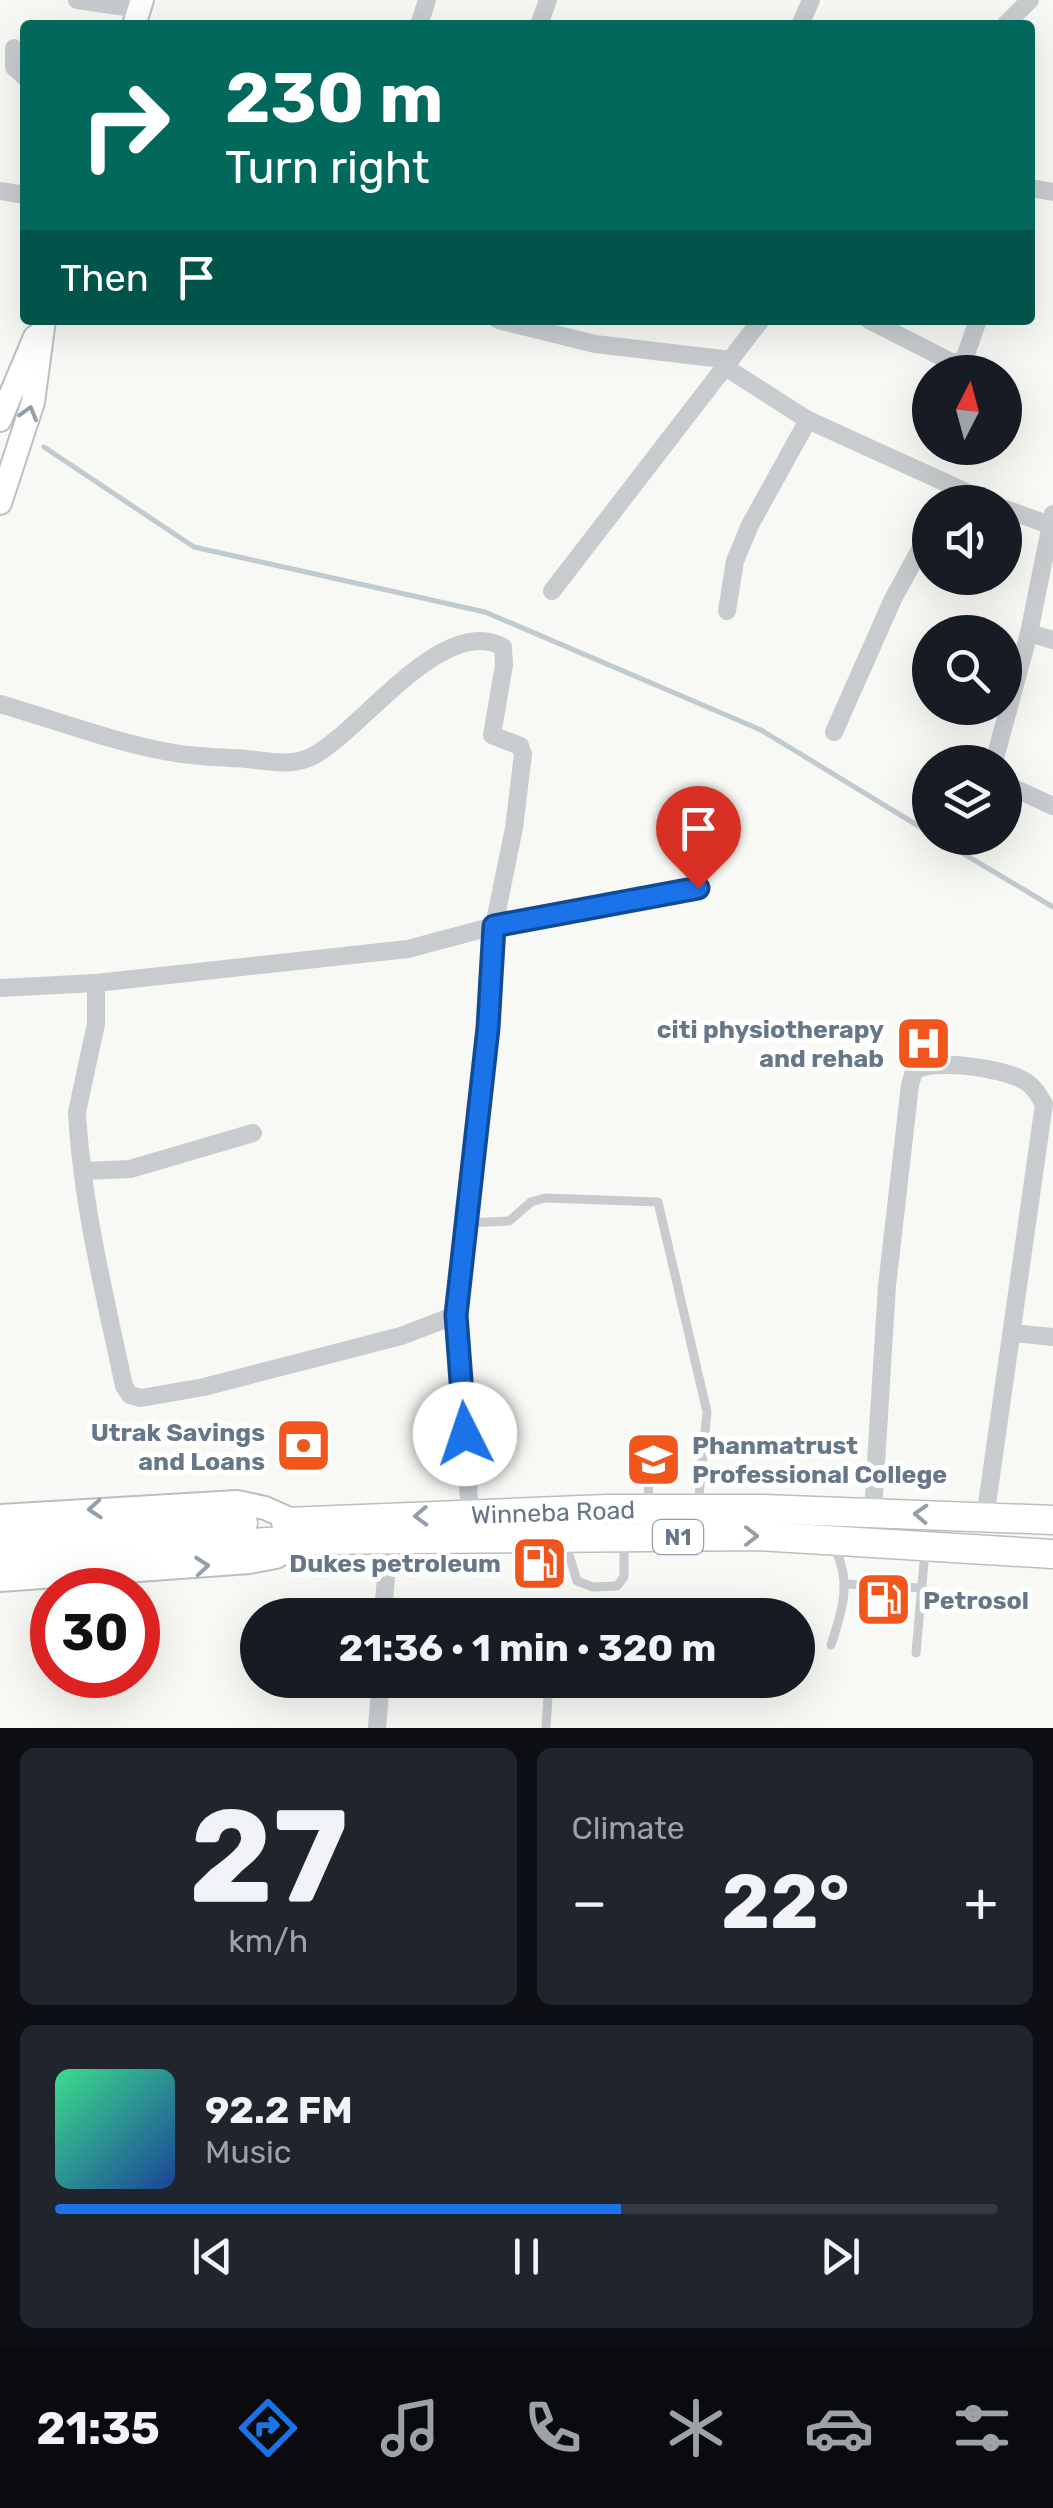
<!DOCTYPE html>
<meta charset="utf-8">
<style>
:root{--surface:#171b24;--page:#20242c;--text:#f1f3f6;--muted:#9ea1a6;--line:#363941;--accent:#1a73e8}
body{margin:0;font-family:Rubik,sans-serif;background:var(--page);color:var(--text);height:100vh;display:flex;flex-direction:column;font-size:38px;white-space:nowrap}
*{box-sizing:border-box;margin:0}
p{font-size:32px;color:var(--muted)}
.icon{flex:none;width:55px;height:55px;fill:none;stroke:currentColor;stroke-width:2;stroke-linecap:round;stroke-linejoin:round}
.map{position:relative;height:1728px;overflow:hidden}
.side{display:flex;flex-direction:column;gap:20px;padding:20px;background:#0d0f14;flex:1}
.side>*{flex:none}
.hud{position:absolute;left:20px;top:20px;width:1015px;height:305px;border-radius:10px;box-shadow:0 10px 40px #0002;background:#00695c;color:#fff;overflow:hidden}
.needle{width:65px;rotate:6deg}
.fabs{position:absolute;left:912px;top:355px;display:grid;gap:20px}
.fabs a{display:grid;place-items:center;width:110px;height:110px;border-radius:50%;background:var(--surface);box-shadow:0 10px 40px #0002;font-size:50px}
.speed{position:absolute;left:30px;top:1568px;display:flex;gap:20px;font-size:50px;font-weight:700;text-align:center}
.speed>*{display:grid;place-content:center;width:130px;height:130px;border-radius:50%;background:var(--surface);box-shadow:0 10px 40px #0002;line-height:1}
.speed .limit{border:15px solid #d22;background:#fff;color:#111}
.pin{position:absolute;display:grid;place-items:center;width:85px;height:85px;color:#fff;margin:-102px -42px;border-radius:50% 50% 50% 0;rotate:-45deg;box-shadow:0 0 10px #0007}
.pin .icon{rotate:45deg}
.me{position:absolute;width:110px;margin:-55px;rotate:356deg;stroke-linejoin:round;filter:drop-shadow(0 0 8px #0008)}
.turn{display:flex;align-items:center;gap:35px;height:210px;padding:0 40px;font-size:45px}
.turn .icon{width:130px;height:130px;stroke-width:2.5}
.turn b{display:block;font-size:70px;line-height:85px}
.then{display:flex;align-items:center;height:95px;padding:0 40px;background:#0003;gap:20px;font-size:38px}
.big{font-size:75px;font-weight:700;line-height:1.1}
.side .widget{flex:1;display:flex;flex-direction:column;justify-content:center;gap:15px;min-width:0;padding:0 35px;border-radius:15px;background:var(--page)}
.side .dial{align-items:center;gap:0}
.dial b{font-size:130px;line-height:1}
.song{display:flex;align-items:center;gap:30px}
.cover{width:120px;height:120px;border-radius:15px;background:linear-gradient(135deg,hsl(150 70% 55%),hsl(220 70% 35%))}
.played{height:10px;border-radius:5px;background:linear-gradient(90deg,var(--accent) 60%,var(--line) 60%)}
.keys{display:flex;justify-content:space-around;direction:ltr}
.heat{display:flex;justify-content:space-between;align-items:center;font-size:55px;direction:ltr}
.side .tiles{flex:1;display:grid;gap:20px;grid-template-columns:1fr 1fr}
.widget:last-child{grid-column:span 2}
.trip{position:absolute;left:240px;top:1598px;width:575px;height:100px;border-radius:50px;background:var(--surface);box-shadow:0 10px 40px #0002;font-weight:700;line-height:100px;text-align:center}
.tabs{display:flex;height:160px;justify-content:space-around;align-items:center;background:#090b0e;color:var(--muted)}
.tabs .icon{width:70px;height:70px}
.tabs .current{color:var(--accent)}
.tabs b{font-size:45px;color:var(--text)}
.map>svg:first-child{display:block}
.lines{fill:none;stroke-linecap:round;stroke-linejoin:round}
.stream{stroke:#c0cacf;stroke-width:5}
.secondary-casing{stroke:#babfc4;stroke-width:26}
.trunk-casing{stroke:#babec1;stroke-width:31}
.service{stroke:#c8cccf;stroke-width:9}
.minor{stroke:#c8cccf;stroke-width:18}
.secondary{stroke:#fff;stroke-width:22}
.trunk{stroke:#fff;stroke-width:28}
.oneway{stroke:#93a0ac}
.route-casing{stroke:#114b97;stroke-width:25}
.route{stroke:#1a73e8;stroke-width:18}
.labels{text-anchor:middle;stroke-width:10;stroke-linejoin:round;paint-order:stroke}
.shield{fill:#fff;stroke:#93a0ac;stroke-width:2.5}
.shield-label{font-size:22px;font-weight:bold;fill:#657789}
.poi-label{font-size:25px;font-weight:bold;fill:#657789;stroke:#fff;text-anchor:end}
.street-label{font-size:25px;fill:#657789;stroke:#fff}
</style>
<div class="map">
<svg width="1053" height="1728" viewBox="0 0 1053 1728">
<rect width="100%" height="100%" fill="#f8f8f5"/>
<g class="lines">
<g class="stream">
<path d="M44,447L194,547L485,612L761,730L930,833"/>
<path d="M937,838L1053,907"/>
</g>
<defs>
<g id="secondary">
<path d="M134,25L142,0"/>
<path d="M0,420L35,337"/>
<path d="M0,503L33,402L44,320"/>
<path d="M0,1516L237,1502L265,1508L294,1521"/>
<path d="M0,1580L249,1562L276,1557L303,1540"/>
</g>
<g id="trunk">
<path d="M286,1522L606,1509H763L1053,1520"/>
<path d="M0,1537L243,1523"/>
<path d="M0,1557L303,1540L760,1536L1053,1554"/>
</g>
</defs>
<use href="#secondary" class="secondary-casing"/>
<use href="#trunk" class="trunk-casing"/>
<g class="service">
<path d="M467,1223L509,1221L531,1202L545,1198L658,1202L707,1412L698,1506"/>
<path d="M647,1439L649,1506"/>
<path d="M565,1541L577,1581L593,1587L617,1586L624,1577V1543"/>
<path d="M846,1584L921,1588"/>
<path d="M831,1645C843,1609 852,1581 834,1547"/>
<path d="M916,1653L925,1551"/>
<path d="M546,1728L549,1680"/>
</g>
<g class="minor">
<path d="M77,0L140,9"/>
<path d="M419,25L427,0"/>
<path d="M539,25L548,0"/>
<path d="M800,25L811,0"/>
<path d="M1005,25L1030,0"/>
<path d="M14,48V67L25,77"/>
<path d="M1030,188L1053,192"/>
<path d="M0,191L25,195"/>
<path d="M498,320L595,344L731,360"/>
<path d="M869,320L953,363L964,360L978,320"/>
<path d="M725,367L808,420L988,502"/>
<path d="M1005,509L1050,525"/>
<path d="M552,591L761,320"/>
<path d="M727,611L735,561L750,525L808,420"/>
<path d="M1029,633L1053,640"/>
<path d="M0,704C55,720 113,742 169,752C194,757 221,757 246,759C268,761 292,767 313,756C361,731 443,613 503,647L504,665L492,735L520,746L523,754L514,828L494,926L488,1028L456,1315L470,1514"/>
<path d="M834,732L893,599L930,531"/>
<path d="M994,762L1029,633L1053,514"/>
<path d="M1005,784L1053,806"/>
<path d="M96,983V1024L77,1112C82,1205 105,1296 124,1386L130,1395L141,1398L204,1387L401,1336L456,1315"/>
<path d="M0,988L96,983L408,949L494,926L698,888"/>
<path d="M84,1171L130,1169L253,1133"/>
<path d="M1014,1333L1053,1337"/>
<path d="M873,1512L887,1286L910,1085L914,1071C933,1058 1002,1068 1023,1080C1033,1085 1038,1094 1044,1104L985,1518"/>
<path d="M383,1615L389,1539"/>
<path d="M377,1728L381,1680"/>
</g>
<use href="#secondary" class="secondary"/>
<use href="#trunk" class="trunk"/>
</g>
<defs><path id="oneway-chevron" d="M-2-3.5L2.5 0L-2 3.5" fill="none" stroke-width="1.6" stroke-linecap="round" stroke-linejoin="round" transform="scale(2.5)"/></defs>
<g class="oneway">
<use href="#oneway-chevron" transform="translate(29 413) rotate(-74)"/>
<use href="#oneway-chevron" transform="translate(95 1509) rotate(176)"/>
<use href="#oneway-chevron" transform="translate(921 1514) rotate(-177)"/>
<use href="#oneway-chevron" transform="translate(421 1516) rotate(178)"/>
<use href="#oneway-chevron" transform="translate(751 1536)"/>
<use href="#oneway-chevron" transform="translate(202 1566) rotate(-5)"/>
</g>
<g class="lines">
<defs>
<path id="route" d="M465,1434L456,1315L488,1028L494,926L698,888"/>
</defs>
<use href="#route" class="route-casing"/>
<use href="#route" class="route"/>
</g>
<defs>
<symbol id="hospital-square" viewBox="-11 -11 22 22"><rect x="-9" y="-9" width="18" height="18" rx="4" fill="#f1571c" stroke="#fff"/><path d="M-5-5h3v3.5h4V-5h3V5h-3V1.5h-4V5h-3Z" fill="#fff"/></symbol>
<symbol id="bank-square" viewBox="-11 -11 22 22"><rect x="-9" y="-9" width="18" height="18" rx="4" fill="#f1571c" stroke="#fff"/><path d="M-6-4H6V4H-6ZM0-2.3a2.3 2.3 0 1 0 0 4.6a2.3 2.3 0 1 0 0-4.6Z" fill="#fff"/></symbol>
<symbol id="school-square" viewBox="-11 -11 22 22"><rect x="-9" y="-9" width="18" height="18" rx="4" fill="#f1571c" stroke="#fff"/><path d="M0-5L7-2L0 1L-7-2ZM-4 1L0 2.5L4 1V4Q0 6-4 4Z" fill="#fff"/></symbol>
<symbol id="fuel-square" viewBox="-11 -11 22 22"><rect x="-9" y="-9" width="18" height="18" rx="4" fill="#f1571c" stroke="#fff"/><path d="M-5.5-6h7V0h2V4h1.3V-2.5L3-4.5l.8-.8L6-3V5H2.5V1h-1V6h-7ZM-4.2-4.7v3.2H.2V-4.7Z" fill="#fff"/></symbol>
</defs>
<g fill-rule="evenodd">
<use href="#hospital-square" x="892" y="1012" width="63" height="63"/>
<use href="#bank-square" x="272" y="1414" width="63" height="63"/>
<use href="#school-square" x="622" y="1428" width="63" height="63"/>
<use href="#fuel-square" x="508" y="1532" width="63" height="63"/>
<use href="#fuel-square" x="852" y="1568" width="63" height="63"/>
</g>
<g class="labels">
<rect class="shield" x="653" y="1520" width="50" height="34" rx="8"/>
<g class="shield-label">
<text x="678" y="1545">N1</text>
</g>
<g class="poi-label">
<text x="884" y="1038">citi physiotherapy<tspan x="884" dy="29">and rehab</tspan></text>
<text x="265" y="1441">Utrak Savings<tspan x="265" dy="29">and Loans</tspan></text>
<text x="692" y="1454" text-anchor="start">Phanmatrust<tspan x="692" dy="29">Professional College</tspan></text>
<text x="501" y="1572">Dukes petroleum</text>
<text x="923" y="1609" text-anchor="start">Petrosol</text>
</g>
<g class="street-label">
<text transform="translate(553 1512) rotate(-2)" y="9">Winneba Road</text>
</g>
</g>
</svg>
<div class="fabs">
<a><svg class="needle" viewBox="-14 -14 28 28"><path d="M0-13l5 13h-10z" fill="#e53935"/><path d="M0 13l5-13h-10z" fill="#9ea1a6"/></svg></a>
<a><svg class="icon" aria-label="sound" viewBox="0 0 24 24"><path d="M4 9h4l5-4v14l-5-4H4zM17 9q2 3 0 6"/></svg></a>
<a><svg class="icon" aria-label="search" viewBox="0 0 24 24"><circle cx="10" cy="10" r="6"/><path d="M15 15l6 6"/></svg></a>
<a><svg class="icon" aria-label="layers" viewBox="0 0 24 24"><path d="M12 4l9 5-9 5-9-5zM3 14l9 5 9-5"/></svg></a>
</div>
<div class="speed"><div class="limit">30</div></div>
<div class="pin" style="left:698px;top:888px;background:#d93025"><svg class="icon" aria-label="arrive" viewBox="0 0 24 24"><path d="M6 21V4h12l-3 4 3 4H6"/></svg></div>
<svg class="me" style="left:465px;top:1434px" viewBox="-20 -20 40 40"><circle r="19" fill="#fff"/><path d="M0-13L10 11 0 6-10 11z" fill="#1a73e8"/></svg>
<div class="trip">21:36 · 1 min · 320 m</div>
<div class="hud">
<div class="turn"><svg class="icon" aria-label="right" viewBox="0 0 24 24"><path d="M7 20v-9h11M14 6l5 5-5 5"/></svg><div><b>230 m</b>Turn right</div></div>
<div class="then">Then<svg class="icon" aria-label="arrive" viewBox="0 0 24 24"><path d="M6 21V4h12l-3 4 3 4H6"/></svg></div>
</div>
</div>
<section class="side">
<div class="tiles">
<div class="widget dial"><b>27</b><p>km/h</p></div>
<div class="widget"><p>Climate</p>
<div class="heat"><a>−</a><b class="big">22°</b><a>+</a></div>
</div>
<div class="widget">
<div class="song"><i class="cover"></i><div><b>92.2 FM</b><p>Music</p></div></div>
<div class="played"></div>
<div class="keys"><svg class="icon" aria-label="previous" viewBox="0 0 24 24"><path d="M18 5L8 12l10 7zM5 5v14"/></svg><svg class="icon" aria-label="pause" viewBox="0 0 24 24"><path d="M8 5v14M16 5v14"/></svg><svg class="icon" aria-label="next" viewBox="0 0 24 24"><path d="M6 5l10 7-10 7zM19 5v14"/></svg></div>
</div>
</div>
</section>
<nav class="tabs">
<b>21:35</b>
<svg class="icon current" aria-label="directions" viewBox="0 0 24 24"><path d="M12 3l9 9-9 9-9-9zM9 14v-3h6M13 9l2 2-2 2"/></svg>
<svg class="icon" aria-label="music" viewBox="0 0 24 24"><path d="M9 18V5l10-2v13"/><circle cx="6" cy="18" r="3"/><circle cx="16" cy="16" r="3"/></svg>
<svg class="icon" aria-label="phone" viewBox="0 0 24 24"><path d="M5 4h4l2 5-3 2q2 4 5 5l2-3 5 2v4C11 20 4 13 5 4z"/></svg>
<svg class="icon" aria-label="climate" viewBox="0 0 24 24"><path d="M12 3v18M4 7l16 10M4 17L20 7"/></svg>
<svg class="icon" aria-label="car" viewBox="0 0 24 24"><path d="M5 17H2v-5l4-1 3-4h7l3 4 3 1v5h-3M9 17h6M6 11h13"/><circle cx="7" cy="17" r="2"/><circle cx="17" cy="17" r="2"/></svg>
<svg class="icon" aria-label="filters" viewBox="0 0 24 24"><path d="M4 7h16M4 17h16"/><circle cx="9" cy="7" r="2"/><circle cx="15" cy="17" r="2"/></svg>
</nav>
